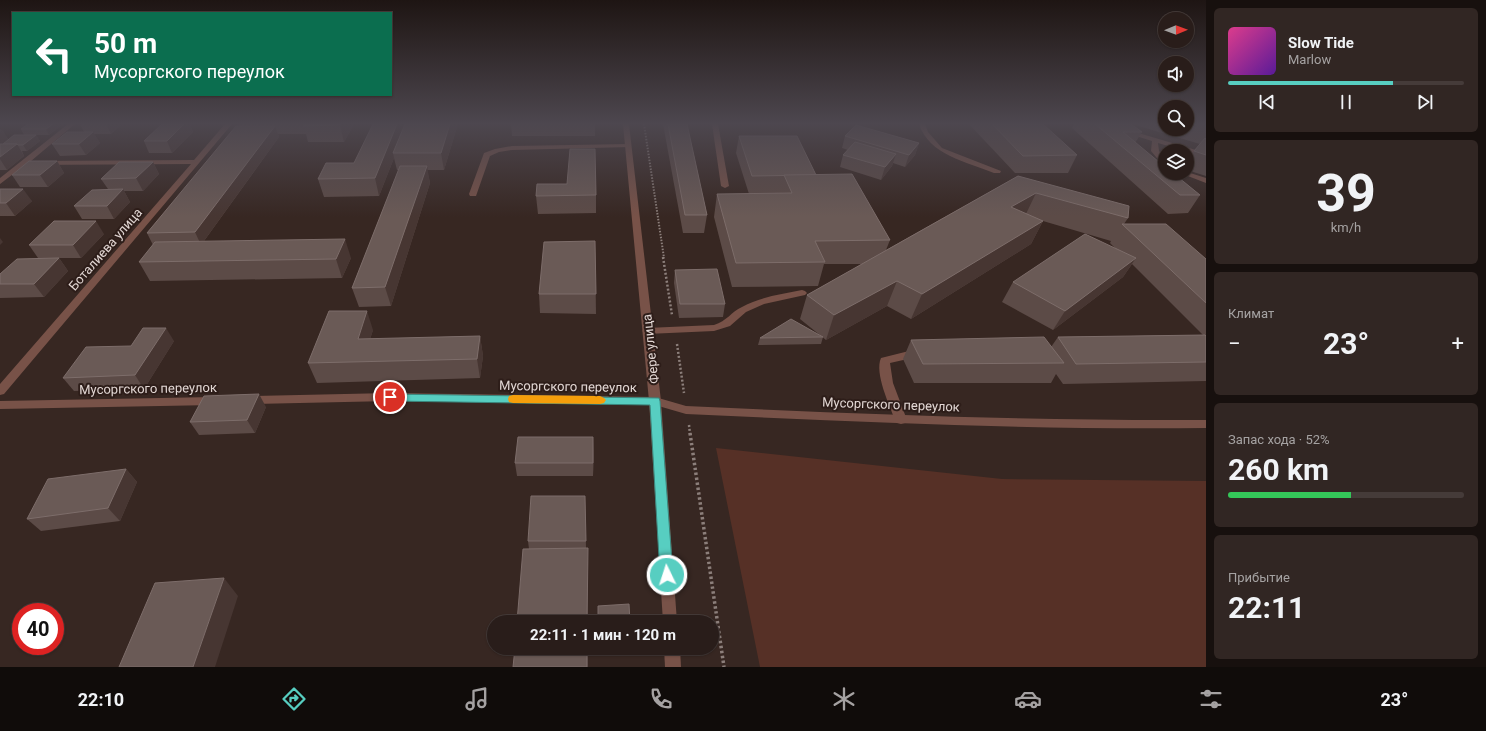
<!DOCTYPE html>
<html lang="ru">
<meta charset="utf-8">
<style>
:root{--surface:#291d1a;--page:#312623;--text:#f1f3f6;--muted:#a5a2a2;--line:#453b39;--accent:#57cec1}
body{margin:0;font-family:Roboto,sans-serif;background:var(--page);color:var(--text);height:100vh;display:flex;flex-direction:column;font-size:15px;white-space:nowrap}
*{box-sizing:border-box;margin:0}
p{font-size:13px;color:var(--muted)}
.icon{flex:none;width:22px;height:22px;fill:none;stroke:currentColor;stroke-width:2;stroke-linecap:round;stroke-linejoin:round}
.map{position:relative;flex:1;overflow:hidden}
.details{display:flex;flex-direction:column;gap:8px;padding:8px;background:#17100e;width:280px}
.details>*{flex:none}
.banner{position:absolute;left:12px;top:12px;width:380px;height:84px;border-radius:0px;box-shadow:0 1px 3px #0004,0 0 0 1px var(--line);background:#0b6e4f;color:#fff;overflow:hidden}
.needle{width:26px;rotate:89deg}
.controls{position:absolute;left:1158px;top:12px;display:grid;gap:8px}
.controls a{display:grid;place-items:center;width:36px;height:36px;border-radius:50%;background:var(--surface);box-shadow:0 1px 3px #0004,0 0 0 1px var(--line);font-size:20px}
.speed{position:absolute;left:12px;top:603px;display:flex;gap:8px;font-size:20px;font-weight:700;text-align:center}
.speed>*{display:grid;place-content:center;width:52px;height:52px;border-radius:50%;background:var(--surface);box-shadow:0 1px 3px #0004,0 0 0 1px var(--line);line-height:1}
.speed .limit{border:6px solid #d22;background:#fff;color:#111}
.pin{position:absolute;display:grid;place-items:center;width:34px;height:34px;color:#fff;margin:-17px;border:2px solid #fff;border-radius:50%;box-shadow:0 1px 4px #0007}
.me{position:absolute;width:44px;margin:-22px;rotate:356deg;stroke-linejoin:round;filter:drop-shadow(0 0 3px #0008)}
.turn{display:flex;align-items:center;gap:14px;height:84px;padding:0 16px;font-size:18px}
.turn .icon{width:52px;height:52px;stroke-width:2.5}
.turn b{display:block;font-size:28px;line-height:34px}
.big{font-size:30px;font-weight:700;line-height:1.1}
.details .tile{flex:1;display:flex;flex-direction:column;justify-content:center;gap:6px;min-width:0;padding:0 14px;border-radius:6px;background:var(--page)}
.details .dial{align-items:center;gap:0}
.dial b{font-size:52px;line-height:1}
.song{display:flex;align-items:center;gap:12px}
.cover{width:48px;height:48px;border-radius:6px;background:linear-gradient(135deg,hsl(330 70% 55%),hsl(270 70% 35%))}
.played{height:4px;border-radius:2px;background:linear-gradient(90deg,var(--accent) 70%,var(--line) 70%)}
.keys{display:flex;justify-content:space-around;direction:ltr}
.heat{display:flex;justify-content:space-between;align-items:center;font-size:22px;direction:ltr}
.charge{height:6px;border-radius:3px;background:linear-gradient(90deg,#34c759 52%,var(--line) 0)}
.trip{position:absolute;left:487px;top:615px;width:232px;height:40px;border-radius:20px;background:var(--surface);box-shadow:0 1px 3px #0004,0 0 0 1px var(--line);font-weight:700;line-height:40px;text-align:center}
.tab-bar{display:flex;height:64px;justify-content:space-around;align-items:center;background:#100c0a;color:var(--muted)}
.tab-bar .icon{width:28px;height:28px}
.tab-bar .active{color:var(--accent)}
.tab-bar b{font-size:18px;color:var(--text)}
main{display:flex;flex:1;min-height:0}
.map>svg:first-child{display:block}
.green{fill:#563026}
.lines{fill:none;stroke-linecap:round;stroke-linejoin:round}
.path-far2{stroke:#8c7f7b;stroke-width:2;stroke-dasharray:1.5 1.5;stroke-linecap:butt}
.path-far1{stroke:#8c7f7b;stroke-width:2.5;stroke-dasharray:2 2;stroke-linecap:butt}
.path{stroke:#8c7f7b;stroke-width:3.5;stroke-dasharray:2.5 2.5;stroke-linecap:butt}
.service{fill:#785248;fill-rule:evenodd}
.minor{fill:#785248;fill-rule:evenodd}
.tertiary{fill:#785248;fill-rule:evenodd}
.wall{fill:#5c4b47}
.shaded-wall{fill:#473632}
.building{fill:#6a5a56;stroke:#7d6d6a}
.route{fill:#57cec1;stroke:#39867d}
.slow{fill:#f59e0b}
.labels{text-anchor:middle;stroke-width:4;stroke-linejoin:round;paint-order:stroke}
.street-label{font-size:13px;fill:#e2d7d4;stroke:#2d1d19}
</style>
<main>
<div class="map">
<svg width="1206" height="667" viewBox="0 0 1206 667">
<rect width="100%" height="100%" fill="#372722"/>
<path class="green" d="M716,448L1002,479L1206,481V667H760Z"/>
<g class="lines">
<path class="path-far2" d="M644,124L664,258"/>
<g class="path-far1">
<path d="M663,257L672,315"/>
<path d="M677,344L684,393"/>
<path d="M689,425L690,434"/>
</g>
<path class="path" d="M690,433L724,667"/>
<g class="service">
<path d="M712,124H718L729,186L725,188L721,186Z"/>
<path d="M919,124H925L928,132L942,148L1001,171L1000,173H994C967,162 929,155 919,124Z"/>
<path d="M1098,124H1108L1206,153V157L1158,143L1159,151L1165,158V164H1162L1151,151L1152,141Z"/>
<path d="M628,144L630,145V147L512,150L499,152L490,156L476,196H470L469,194L484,153L495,149L512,146Z"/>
<path d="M1187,172L1206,178V183L1180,173H1187Z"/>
<path d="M802,290L805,291L807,293L805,295L764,304L746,312L730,326L714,331L647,334L642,331L647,328L714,325C727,321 731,312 742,307C761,297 781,294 802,290Z"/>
<path d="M917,349L921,350L922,353L921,356L890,363L893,383L907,420L905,423L901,424L897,423L895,420C890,406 874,373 881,358Z"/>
</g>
<g class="minor">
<path d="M68,124H75L31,161L194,160L225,124H232L4,394L0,395V384L191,164L25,165L0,184V178Z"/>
<path d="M390,393L655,397L686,406C859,414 1032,421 1206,420V428C1032,430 859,422 686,414L655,405L390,401L250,404L246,403L244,400L246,397L250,396Z"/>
<path d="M214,397L218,398L220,401L218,404L214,405L0,409V401Z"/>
</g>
<g class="tertiary">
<path d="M623,124H629L661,401L677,622H663L649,401Z"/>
<path d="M664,648H680L681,667H665Z"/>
</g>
</g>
<g class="wall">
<path d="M63,124L49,135H24L21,129Z"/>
<path d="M80,124H122L111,134H94L100,143L86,155L60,156L52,144L84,132Z"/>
<path d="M162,124H190L193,132L172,153H149L144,141Z"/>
<path d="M239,124H353V126L344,142H308L306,134H278L279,137L204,241L351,258L342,278L150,281L139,262L153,245L147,233L239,126Z"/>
<path d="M373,124H457V127L444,170H427L430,183L391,306L359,307L352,288L399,170H397L394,158L379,196L324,197L318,179L354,163Z"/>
<path d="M511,124H595V136H512Z"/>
<path d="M663,124H687L707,215L704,233H683Z"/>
<path d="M969,124H1043L1077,155L1068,173H1015Z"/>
<path d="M1074,124H1131L1142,132L1135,143L1200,195L1188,213L1168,214L1072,128Z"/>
<path d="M1132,124H1165V129H1187V124H1206V176L1187,170V161L1194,151L1200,144Z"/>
<path d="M0,129L9,140L36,135L40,141L27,151H22L24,156L7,170H0Z"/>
<path d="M739,136L816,175L890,240L886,250L1018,176L1128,218L1124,224L1206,259V381L1063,384L1056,374L1051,383H914L903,359L911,340L1051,347L1058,337L1203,335L1132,264L1123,277L1053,330L1002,302L1013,282L1116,249L1110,243L1111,241L1043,221L1031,244L911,319L887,306L826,340L800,319L807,295L862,264H824L818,286L732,287L714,217L717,194H749L736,153Z"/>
<path d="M845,136L919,143L915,155L905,167L893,163L892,166L881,180L840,167L843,155L848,150L842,148Z"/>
<path d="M57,161L64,173L48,187H20L12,175Z"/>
<path d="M153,162L159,174L143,191H124L130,202L114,219H82L74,206L108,189L101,179Z"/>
<path d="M0,189L32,201L15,216H0Z"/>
<path d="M596,195V213L538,214L536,196Z"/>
<path d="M104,234L81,258H38L29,245Z"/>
<path d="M595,241L596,314L540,313L539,294Z"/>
<path d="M59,258L68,271L44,297L0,298V274Z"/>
<path d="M675,270L725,304L723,317L679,318L674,283Z"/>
<path d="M373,330L370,339L480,336L483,356L480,378L317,383L308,363Z"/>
<path d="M823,337L821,344L758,345L760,338Z"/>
<path d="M174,341L144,389L74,391L63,378L131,346Z"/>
<path d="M266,407L255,433L199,435L190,422Z"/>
<path d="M594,450L593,476H517L515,463Z"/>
<path d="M126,469L137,482L120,521L41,531L27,519Z"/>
<path d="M585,496L586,548L588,566L529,549L528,541Z"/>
<path d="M598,648H629V653L598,652Z"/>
</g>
<g class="shaded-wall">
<path d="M53,124H63L49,135L46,129Z"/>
<path d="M106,124H122L111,134Z"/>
<path d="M184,124H190L193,132L172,153L167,141Z"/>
<path d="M340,124H353V126L344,142L340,125Z"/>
<path d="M397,124H407L393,153L394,158L379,196L375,178Z"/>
<path d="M450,124H457V127L444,170L441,153Z"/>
<path d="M275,126L279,137L201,245L195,232Z"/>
<path d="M2,129L9,141L0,148V131Z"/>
<path d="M93,132L100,143L86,155L79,144Z"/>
<path d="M36,135L40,141L27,151L23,145Z"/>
<path d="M919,143L915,155L905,167L909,155Z"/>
<path d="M17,144L24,156L7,170L0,159V157Z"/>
<path d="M896,154L892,166L881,180L885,167Z"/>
<path d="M57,161L64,173L48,187L40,175Z"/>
<path d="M153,162L159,174L143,191L136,178Z"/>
<path d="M427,166L430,183L391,306L385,287Z"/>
<path d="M23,189L32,201L15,216L6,203Z"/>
<path d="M123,189L130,202L114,219L107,206Z"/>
<path d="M1036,193L1025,216L1011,207Z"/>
<path d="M96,221L104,234L81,258L73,245Z"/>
<path d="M1043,221L1031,244L911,319L922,294Z"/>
<path d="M0,238L3,242L0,245Z"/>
<path d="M345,239L351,258L342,278L336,259Z"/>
<path d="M59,258L68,271L44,297L34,284Z"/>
<path d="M1136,258L1123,277L1053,330L1065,311Z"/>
<path d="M897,281L887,306L826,340L834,315Z"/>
<path d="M367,311L373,330L364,359L358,339Z"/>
<path d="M166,328L174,341L144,389L135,375Z"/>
<path d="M480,336L483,356L480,378L477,359Z"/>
<path d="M259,394L266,407L255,433L247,420Z"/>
<path d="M593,437L594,450L593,476Z"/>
<path d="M126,469L137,482L120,521L108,508Z"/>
<path d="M588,548V622H587Z"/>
<path d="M224,578L238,596L215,667H193Z"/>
<rect x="587" y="648" width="1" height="19"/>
</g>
<g class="building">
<path d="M28,124H53L46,129H21Z"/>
<path d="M162,124H184L167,141H144Z"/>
<path d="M304,124H340V125L303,126Z"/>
<path d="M373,124H397L375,178L318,179L326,163H354Z"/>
<path d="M405,124H450L441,153H393Z"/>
<path d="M668,124H687L707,215H685Z"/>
<path d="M992,124H1043L1077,155L1023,156Z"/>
<path d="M1095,124H1131L1142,132H1123L1165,167V173H1173L1200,195H1180Z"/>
<path d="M856,125L919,143L909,155L845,136Z"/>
<path d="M236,126H275L195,232L147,233Z"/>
<path d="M67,132H93L79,144H52Z"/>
<path d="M14,135H36L23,145H18L17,144H3Z"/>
<path d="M739,136H797L816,175L752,176Z"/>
<path d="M1205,138L1206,139V155L1194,151Z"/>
<path d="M855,142L896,154L885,167L843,155Z"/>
<path d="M0,144H17L0,157Z"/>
<path d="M570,149H595L596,195L536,196L537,184H567Z"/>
<path d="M29,161H57L40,175H12Z"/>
<path d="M119,162H153L136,178L101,179Z"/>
<path d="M400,166H427L385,287L352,288Z"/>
<path d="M852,174L890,240L815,241L825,262L736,263L717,194L792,193L784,175Z"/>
<path d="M1018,176L1129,206L1128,218L1036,193L1011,207L1043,221L922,294L897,281L834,315L807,295Z"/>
<path d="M0,189H23L6,203H0Z"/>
<path d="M123,189L107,206H74L92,190Z"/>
<path d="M54,221H96L73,245H29Z"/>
<path d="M1122,224H1166L1206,259V303Z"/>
<path d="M1085,234L1136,258L1065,311L1013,282Z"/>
<path d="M345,239L336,259L139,262L155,242Z"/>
<path d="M595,241L596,294H539L544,242Z"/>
<path d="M59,258L34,284H0V274L17,259Z"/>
<path d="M717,269L725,304H680L675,270Z"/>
<path d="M329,311H367L358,339L480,336L477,359L308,363Z"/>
<path d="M791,319L823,337L760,338Z"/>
<path d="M143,328H166L135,375L63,378L86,347L131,346Z"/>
<path d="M1205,335L1206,336V362L1076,364L1058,337Z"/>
<path d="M1044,337L1064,363L923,364L911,340Z"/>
<path d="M259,394L247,420L190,422L204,396Z"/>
<path d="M518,437H593V463H515Z"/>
<path d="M126,469L108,508L27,519L48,479Z"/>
<path d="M531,496H585L586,541H528Z"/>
<path d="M588,548L587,622H517L523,549Z"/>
<path d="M224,578L193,667H119L155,583Z"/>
<path d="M629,604L630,622H598V606Z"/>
<path d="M515,648H587V667H513Z"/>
</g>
<linearGradient id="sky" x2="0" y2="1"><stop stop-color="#1e1513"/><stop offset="0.57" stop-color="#4d474f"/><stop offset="1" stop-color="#4d474f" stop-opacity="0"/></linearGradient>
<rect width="1206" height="217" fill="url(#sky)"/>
<path class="route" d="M390,394L659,398L660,401L673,575L671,579L667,581L662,579L660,575L650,405L390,401L387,400L385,397L387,395Z"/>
<path class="slow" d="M513,395L600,396L604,398L606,400L604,403L600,404L513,403L509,402L508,399L509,396Z"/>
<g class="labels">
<g class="street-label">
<text transform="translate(105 249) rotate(-49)" y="5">Боталиева улица</text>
<text transform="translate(650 349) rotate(-96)" y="5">Фере улица</text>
<text transform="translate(568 386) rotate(1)" y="5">Мусоргского переулок</text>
<text transform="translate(148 388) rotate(-1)" y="5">Мусоргского переулок</text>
<text transform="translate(891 404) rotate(2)" y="5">Мусоргского переулок</text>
</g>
</g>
</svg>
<div class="controls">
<a><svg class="needle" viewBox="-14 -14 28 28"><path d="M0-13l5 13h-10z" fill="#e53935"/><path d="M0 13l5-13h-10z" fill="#a5a2a2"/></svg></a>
<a><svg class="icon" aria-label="sound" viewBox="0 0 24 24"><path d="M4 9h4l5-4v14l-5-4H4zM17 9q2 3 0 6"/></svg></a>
<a><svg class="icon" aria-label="search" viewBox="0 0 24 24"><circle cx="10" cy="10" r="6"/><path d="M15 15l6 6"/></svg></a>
<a><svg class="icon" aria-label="layers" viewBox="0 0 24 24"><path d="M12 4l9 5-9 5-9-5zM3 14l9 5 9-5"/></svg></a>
</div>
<div class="speed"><div class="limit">40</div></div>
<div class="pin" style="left:390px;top:397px;background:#d93025"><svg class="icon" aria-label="arrive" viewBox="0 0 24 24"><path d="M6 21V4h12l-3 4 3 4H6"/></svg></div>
<svg class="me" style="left:667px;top:575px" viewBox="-20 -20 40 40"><circle r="17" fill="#57cec1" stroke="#fff" stroke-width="3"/><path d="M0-11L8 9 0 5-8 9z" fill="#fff"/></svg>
<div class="trip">22:11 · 1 мин · 120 m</div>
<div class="banner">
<div class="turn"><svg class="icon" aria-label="left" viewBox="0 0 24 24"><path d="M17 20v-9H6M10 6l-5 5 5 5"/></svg><div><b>50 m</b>Мусоргского переулок</div></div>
</div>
</div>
<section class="details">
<div class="tile">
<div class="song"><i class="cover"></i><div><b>Slow Tide</b><p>Marlow</p></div></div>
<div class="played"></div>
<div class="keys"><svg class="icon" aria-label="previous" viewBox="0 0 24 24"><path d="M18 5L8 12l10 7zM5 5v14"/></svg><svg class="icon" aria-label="pause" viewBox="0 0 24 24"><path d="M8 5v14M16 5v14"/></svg><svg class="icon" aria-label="next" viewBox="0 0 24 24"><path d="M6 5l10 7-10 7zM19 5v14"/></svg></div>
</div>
<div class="tile dial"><b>39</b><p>km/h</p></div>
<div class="tile"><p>Климат</p>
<div class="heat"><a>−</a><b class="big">23°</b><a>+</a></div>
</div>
<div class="tile"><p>Запас хода · 52%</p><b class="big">260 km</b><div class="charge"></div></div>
<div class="tile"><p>Прибытие</p><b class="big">22:11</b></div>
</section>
</main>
<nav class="tab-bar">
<b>22:10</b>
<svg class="icon active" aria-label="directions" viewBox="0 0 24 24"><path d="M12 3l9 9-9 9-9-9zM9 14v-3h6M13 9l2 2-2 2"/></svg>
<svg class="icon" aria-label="music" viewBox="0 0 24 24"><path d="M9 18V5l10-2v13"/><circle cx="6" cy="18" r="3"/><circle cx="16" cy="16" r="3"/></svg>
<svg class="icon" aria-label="phone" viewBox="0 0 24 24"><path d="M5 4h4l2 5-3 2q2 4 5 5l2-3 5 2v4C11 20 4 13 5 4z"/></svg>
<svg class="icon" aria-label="climate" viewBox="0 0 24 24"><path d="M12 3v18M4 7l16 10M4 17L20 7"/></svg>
<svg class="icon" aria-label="car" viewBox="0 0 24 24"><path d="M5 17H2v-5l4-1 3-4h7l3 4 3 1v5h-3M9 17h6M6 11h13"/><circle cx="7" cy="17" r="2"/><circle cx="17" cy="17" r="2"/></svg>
<svg class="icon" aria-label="filters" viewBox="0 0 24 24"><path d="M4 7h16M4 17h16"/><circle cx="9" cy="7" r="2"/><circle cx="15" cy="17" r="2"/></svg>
<b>23°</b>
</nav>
